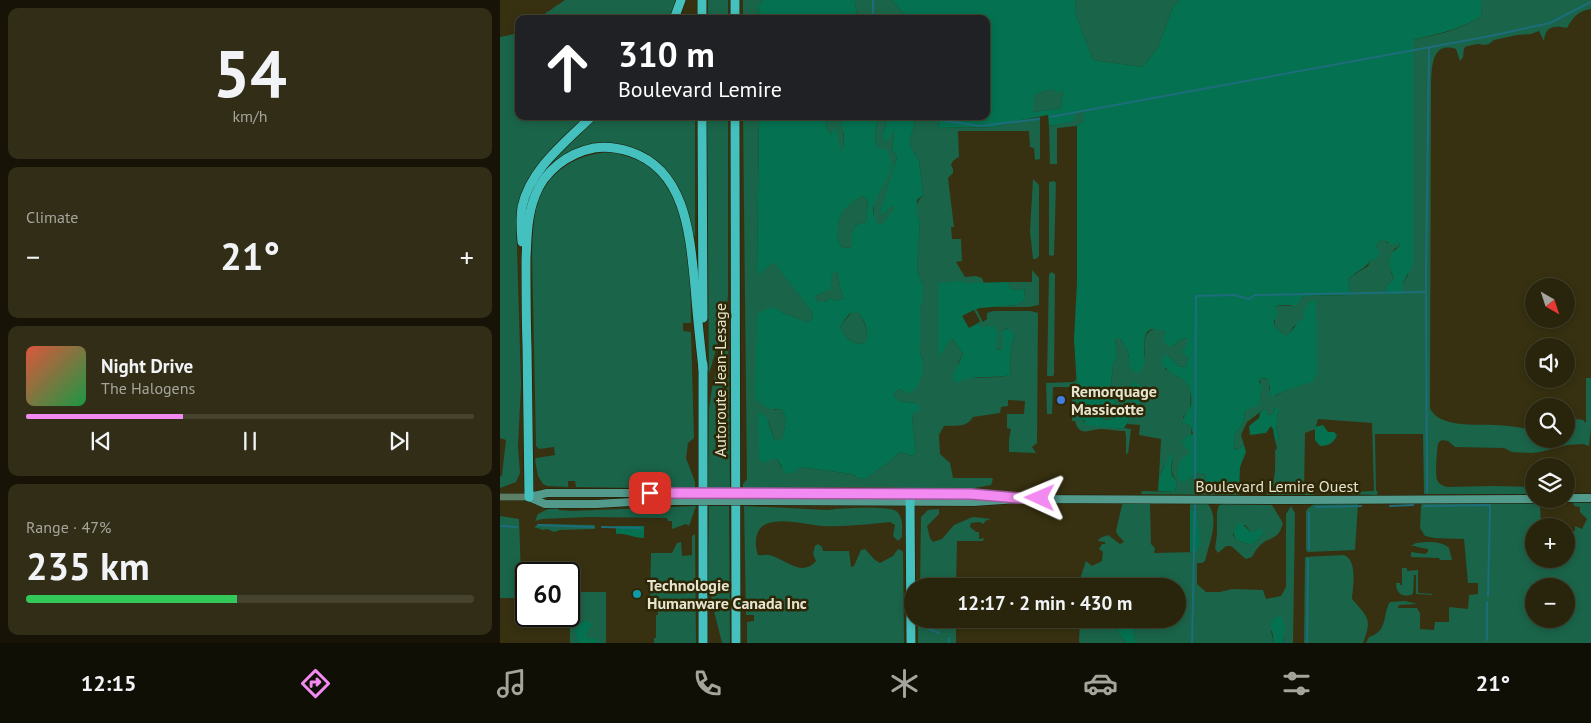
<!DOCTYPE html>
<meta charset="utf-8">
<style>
:root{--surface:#29250d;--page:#312d16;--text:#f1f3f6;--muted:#a5a59d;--line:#45422e;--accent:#f38af1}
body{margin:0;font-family:"PT Sans",sans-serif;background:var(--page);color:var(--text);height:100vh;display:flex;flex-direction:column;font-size:19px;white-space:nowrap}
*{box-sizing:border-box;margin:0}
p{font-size:16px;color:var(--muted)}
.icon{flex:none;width:28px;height:28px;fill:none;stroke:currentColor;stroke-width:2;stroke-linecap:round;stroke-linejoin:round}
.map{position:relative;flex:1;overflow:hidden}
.side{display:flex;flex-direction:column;gap:8px;padding:8px;background:#171407;width:500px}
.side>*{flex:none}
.top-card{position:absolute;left:15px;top:15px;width:475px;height:105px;border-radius:10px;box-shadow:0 2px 8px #0003,0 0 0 1px var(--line);background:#202124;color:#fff;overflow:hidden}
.needle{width:32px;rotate:141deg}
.buttons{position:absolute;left:1025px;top:278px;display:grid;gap:10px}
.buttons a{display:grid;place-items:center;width:50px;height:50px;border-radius:50%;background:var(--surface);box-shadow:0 2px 8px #0003,0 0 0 1px var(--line);font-size:25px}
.speed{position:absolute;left:15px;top:562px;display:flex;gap:10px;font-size:25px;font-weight:700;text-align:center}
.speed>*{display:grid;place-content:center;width:65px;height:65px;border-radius:50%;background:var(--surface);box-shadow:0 2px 8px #0003,0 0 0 1px var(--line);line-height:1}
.speed .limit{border:2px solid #111;border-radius:8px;background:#fff;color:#111}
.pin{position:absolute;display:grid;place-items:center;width:42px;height:42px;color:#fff;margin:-21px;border-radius:10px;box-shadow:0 2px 8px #0006}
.me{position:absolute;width:55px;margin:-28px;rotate:271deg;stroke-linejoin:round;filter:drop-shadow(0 0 4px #0008)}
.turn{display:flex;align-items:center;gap:18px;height:105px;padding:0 20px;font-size:22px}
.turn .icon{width:65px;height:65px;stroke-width:2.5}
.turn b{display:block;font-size:35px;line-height:42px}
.big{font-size:38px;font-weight:800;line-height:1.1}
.side .card{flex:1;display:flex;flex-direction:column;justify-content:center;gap:8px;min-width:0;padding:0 18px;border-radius:10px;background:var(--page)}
.side .dial{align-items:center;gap:0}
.dial b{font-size:65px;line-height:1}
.song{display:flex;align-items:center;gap:15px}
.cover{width:60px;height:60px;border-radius:8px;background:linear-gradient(135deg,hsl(10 70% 55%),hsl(140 70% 35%))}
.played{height:5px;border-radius:2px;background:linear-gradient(90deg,var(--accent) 35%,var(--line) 35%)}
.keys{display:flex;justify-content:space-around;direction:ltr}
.heat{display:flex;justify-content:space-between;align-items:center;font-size:28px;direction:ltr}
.charge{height:8px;border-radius:4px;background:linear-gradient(90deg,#34c759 47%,var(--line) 0)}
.trip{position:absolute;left:404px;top:578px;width:282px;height:50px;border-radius:25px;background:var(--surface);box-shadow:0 2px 8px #0003,0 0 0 1px var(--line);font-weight:800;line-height:50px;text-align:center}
.menu{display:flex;height:80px;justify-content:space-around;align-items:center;background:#100f05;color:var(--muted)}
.menu .icon{width:35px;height:35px}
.menu .current{color:var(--accent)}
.menu b{font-size:22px;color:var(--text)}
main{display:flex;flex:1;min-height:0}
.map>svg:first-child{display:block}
.green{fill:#1a6449;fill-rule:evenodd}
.forest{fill:#047251;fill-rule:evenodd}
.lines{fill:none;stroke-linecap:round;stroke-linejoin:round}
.stream{stroke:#1d6d7b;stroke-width:2}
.secondary-casing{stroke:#1e1900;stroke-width:8}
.primary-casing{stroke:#1e1900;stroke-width:9}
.motorway-casing{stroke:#1e1900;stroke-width:10}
.secondary{stroke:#5d7e67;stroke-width:7}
.primary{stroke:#529b8c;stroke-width:8}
.motorway{stroke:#44c1be;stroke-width:9}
.primary-bridge-casing{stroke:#1e1900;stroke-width:9;stroke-linecap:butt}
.primary-bridge{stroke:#529b8c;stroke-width:8}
.route-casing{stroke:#9e5a9d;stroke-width:12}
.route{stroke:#f38af1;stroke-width:9}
.shop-dot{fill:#3f7fe0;stroke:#2d2706;stroke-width:2}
.culture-dot{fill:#0f9aa8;stroke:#2d2706;stroke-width:2}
.labels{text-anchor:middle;stroke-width:5;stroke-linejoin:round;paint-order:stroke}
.street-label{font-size:16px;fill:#e6e4d1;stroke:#2d2706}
.poi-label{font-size:16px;font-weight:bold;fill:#e6e4d1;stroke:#2d2706;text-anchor:start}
</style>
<main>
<section class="side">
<div class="card dial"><b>54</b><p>km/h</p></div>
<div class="card"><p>Climate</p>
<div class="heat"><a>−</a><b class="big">21°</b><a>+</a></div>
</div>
<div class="card">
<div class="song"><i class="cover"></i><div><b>Night Drive</b><p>The Halogens</p></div></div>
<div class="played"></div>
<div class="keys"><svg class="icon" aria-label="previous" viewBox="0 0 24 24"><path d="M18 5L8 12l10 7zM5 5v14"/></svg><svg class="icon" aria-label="pause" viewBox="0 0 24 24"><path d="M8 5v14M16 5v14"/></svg><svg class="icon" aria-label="next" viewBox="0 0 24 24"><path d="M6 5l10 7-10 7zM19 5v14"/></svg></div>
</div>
<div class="card"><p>Range · 47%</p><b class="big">235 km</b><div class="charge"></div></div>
</section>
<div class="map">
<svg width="1091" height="643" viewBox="0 0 1091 643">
<rect width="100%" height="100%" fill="#373111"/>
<g class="green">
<path d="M65,0H176L169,19H23L40,17Z"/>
<rect x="208" y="0" width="20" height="19"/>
<path d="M243,0H263L258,7L259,19H243Z"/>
<path d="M351,0H392L408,19H387L380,15L367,19H357L355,2Z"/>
<path d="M575,0H680L674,5L658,47L643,67L593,60L576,15Z"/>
<path d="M982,0H1091V9C1078,11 1073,17 1067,28C1054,25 1045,26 1044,41L1039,31L1031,34L1017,35L994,40L989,44L985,45L978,44L967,46L964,48L963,57L960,61L956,49C932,41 932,66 931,82L930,408C938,428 977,424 995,425C1008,426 1021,427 1034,430V439H1066V422L1077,419L1083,420L1086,423V378H1091V428L1089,446L1083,444L1067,445L1040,452L1032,453L1012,452L1004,448L955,447L948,441L942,440L938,443C937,450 935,473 937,480C939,484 943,486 947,487L992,486L1034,487V494H924L923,434H875L876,491H878L877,495L850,494L851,492L874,491L872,423L818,419L815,429L805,433L804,491H815L814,495H767V493C777,484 775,463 775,451L777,448L775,441L779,439L776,426L778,420L777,416L779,410L775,407L773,414L767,415L763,410L747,422L741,435L744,445L737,450L734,447L735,434L743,423L745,411L761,395L760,379C764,378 767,378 770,382L769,390L776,396L782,392L807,383L816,336V302L805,319L793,327L790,334L784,335L775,326V307C781,304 787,307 793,305C798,303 801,299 804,296L849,295L848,280L852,276L868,266L879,241L883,239L887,243H899L900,246L894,249L891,272L894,278L886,287L902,285L908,275L913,40C936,35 961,30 981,16Z"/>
<path d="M0,29V37L19,33V116H85C62,140 32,163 21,195C18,202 17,208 16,215L21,384L18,447L20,473L16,482L0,488V477L2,475L6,440L0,438Z"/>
<path d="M553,89L563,90L561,108L533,112V94Z"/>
<path d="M584,109V121L577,126L557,128V164H550L549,126C563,125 571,112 584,109Z"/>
<path d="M98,116H195V236L193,235L178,188L172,178L155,160L133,148L95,144L85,146L63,156L27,212L24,211L35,180L54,159Z"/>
<path d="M207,116H228V295L226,315L209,374Z"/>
<path d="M243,116H259L257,274L274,261L312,312L313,316L311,320L307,322L281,312L274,410L281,409C289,418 284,429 282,440L275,441L268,420L274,458L278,460L281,467H299L352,474L358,478L365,479L389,462L400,452L413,456L416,452L412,418L416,403L399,401L394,396L395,392L401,389L405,393H410L423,362L420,350V309L423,302V286L417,270L420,221C413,212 416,202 423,195L419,160L411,148L410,139L414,127L415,119L412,116H438L439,128L495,127L521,120L540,117V159L535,160L534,148L530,147L529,131H458L459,157C455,159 452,161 451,165L453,169V173L448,178L454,227H451L452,239H461L462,261L456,262L465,277L476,276L482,278L484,283L438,284V356L452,338L463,354L458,363L465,378L499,377L510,375L511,346L515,335L507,328L503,332V349L496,350L494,327H480L478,323L480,321L474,310L476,309L483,322L487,319V313L493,311H531L538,313L537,443L532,447L536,453L509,452V439L511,429L507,428V414H524L525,401L508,400V406L501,407L500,413L473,417C466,428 457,425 444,426L439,435L440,454L450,463L453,478H491L493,479L491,485L469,489L350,487L243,488V484L247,479Z"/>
<path d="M325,116H328V118L336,116C345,123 344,138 343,149L340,151L332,134L327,129Z"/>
<path d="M378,116H384L387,120L383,134L392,129L394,133L392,150L397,157L389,186L383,215L392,204L394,208L383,225H379L374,218V201L380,191L378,148L375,137Z"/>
<path d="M109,152C127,155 145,161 158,174C189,206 191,281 191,323H183V331L191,332L194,438L188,443L186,458L195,482V489L76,487L75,481H68V487L47,486L43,484L38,476L35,460L36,458L55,455L54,447L39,449L36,446L32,250C33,235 33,219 37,204C47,171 77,154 109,152Z"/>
<path d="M533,179L539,185V256L536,259H533L530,231Z"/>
<path d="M554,181L556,183L554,255L552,256L549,255V182Z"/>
<path d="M363,196L368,201L366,222L356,225L352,233V247L343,248C336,240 338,239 338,230C338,210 348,205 363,196Z"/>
<path d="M532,270L539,278V305L529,307H494L517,305L525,299L524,288L519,290L511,289L508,282H532Z"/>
<path d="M332,272H337L342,295L344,298L337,301L331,298L324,302H318L315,296L330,289Z"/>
<path d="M551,272L555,274L554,374L553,376H547L549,275Z"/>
<path d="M358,311C364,321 368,329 367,341L362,344C350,343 346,338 340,327L350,314Z"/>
<path d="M228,328L230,489H208L209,408L212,388Z"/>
<path d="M657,328L666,332L672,347L680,340L687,338L688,357L686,366L680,367L668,355L665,369L687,382L691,388L690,410L683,417L687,425L691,427C693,436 688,445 691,453L685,481L696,473L706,475L701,492L739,493L740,495L641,494L642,491L675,492L677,482C672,474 670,469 673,460L664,466L659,477L661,439L639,435L640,425L627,424L631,412L628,401L630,387L625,402L617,413L611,420L602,419C606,412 612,411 616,405L611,385L613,365L617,356L615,338H620C626,347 630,353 629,365L642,368C643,363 645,356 645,351C644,340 644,331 657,328Z"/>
<path d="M576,379L585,424L623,429L624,428L631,429L628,454L626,453V436L625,431C617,431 608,429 600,429C589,430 579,437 575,421H572V387H553L552,414H547L546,383L574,382Z"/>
<path d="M1073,502L1091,503V643H866L869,637C889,631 882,614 890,602L905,601L917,604L899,605L898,608H917L920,613V629L934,630L935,622H949V607L968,609L969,595L978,594V583H968L964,539L934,538L925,536L920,528L921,506L922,504L1040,503L1041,526H1034V559H1040V565L1056,561L1054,559H1066V553H1071L1068,532L1075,531V526L1082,529L1087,519L1080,512V507L1074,506ZM1034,586H1066V619H1034Z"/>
<path d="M623,504H650L651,544L655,548L654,553L697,552V510L690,509V504H708C720,519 709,544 705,561L702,563H697V584L706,592H720L732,589L763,590L766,599L781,596L786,587V514L791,506L795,513L793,643H783L784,634L771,631L774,643H635L634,619H678V586H581V576L586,561L592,566L602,561L603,552L599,549L602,544H605V542L598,541L600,538L608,535L620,544L624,542L617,534L616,531L622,505Z"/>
<path d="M724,504L772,505L783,523C780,534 777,536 768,540C761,542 755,551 752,557L746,559C740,555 737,550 731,546H726L718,553L715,548L717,535V512L719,505ZM737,525H745L751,532H755L763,534L753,544H748L736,540L733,535Z"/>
<path d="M814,504H858L855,550L807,552L806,549V512L807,509Z"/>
<path d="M196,506L189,526L186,524L172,529V521H168L167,518L89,517L42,519L35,521L38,514L48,509L57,508L59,510L72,511Z"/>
<path d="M209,506H229L230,643H222L212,603L208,577Z"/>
<path d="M244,506L328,510C339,508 388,506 396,511C404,517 402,529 402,537L398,541L393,536L395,525L390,522C368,524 346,527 324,526C307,525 281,517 266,524C255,529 254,544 258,555C262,556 265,554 269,555C286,559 301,578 316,561L313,554L315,546L318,544L322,547L323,551H349L351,567L354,566L361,550L365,549L375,560L380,563L393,556L398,549L401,550L403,552L404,643H247V622L254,621V615H246Z"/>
<path d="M439,509V514L427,526L430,538L433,542L442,539L454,525L468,519L473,517L491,519L485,521L484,524L479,522L471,523L470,527L476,532H479V539L484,538L483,541H457L456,586H420L421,517L428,510Z"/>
<path d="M0,516L19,519L22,603H15V598H0Z"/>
<path d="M39,524L95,525V529L60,530L54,532L47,529L43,530L34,527Z"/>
<path d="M195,534L196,643H154V638H156V615H158V606H150L151,553H172L177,543L181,542L182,556L192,555V536Z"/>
<path d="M916,543C927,542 940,540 949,548L952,560H940L939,558L911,557V552L925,554L928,552V549L917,547L916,546H911Z"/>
<path d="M844,555C858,561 853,587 852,599C869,618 872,620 863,643H804L805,557Z"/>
<path d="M902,568H907V571L918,570V593L933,594L932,595L916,594V575H914L913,594C903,598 896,594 896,583H900V585H902Z"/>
<path d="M74,591L75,593H81V592H106V643H70V592Z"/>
<rect x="418" y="619" width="38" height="24"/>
<path d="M580,619H615C613,629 620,635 626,643H581L579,642Z"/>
</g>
<g class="forest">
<path d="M263,0H351L355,1L357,19H259L258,7Z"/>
<path d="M392,0H575L576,15L593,60L643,67L658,47L674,5L680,0H982L981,16C961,30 936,34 913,40V264L902,285L903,294H887L886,287L894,278C888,266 887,254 900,246L899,243L893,245L883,240L879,241L876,248L879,250L880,253L877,259L871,260C865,270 855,271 848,280L850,295L804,296L796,305H780L775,307L778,314L774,321L775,326L784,335L789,334L799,321L805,318L803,313L808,303L813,300L816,302L817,372L814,381L782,392L773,397L770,395C769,387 772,375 760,379L759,382L762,386L759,405L750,408L745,411L743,423L735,434L734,448L737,450L744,445L746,452L740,467L739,493L701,492L706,475L696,473L686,481L681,482C674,475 679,465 683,457L691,453L685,447L682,441L687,436L693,434L691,427L683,422C683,414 690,412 691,404C694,372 673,383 661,362L663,357L668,355L680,367L686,366L688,357L682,352L687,344V338L680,340L672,347L668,346L663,340L666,332C633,318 650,356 642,369C640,372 638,372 635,373L629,365C630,353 626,347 620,338H615L617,356L613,365L611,385L616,405C612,411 606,412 602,419L611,420L617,413L625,402L634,381L640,385L642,402L639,404L635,403L629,398L628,401C633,411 630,421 623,429L585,425V420H579L574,339L577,283V126L584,121V110L577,111L573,121L549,126L548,115L521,120L495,127L439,128L438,116H486V19H408ZM553,89L558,93L563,90L561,108L533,112L534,94Z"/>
<path d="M259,116H325L327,129L332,134L334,128L337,132L340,151L343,148L344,135L340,119L336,116L329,123L328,116H378L375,137L378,148L387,150C389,155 392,161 391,166C389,187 362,204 379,225L383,224L394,208L392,205L382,216L381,210L397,157L392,150L394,133L392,130L390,137L384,142L383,134L387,120L384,116H412L415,119L414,127L410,139L411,148L419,160L423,195L417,200C417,208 415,214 420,221L417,270L423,286V302L420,309V350L423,362V373L416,388L410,393H405L401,389L395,392L394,396L399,401L416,403L420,407L419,412L414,411L412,418L416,452L413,456L400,452L389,462L365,479L358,478L352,474L299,467L294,473H285L278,460L274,458L264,463L259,459L258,413L259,412L266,416L275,441L282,439C284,429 289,418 281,409C269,411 264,406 255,398L257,314L268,308H276L281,312L307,322L311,320L313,316L312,312L274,262L257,275ZM363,196L368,201L366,222L356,225L352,233V247L343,248C336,240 338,239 338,230C338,211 348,205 363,196ZM337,272L342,295L344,298L337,301L331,298L324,302H318L315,296L331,289L332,273ZM358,312C365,321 368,329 367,340L362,344C350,343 346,338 340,327L349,314Z"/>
<path d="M461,281L464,283L508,282L511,289L519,290L524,288L525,299L517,305L480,308L474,310L462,316L469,328L478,323L481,327L494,326L498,333L496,350L503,349L502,332L508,328L515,335L511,346L510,375C492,379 472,374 456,383L452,377L463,354L452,338L438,358V283Z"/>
<path d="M775,407H777L779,410L777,416L778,420L776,426L779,439L775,441L773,429L771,426L766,433L750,435L749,426L759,418L760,413L763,410H766L767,415L773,414Z"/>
<path d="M823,425L828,432H834L837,435C834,443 828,446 820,446L815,440V427Z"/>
<path d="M670,455H673L671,468L672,475L677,482L675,492L658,491L659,477Z"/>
<path d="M690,509L697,510C697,523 700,533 701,545L697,549V552H690Z"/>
<path d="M740,522L751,532H755L759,528L762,530L763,534L753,544H748L736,540C732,533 734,527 740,522Z"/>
<path d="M116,526H144V538C132,538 127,533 116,534Z"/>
<path d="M780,616C787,623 784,634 783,643H774L771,625L774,618Z"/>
<path d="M615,619H634L635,643H626C620,635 613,629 615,619Z"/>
<path d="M87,621L92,624C90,629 84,632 87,638L96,639L100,643H80C74,634 74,622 87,621Z"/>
</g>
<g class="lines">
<g class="stream">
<path d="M373,19V0"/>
<path d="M436,116L440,120L480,126L539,119"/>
<path d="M550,117L985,37L1050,23L1091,2"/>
<path d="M927,492L926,275L929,47"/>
<path d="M695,493L696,296L734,295L749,299L755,295L926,292"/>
<path d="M890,506L913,505"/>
<path d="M924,506L990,505L988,596"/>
<path d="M816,507L861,506"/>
<path d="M809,513V549"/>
<path d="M38,525L93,527"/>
<path d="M0,526L17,527"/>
<path d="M102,527L141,528"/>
<path d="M424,627L439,633"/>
<path d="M449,638V643"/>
<path d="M987,640V602"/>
<path d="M692,643L695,505"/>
<path d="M807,643L808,559"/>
</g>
<defs>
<path id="secondary" d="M0,497H29"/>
<g id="primary">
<path d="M260,493L471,494L498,497"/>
<path d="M29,497L45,504H96L149,501H178"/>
<path d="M29,497L47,493H178"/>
<path d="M1066,498H1091"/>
<path d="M260,501L474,502L519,499L801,500L1034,499"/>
</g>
<g id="motorway">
<path d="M202,0V19"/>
<path d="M235,0V19"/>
<path d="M174,19L181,0"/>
<path d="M202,116L203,318"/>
<path d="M235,116L236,643"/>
<path d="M22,242C21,230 20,219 22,207C30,169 66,142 92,116"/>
<path d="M203,364V643"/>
<path d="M410,494L411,643"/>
<path d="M29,497C28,446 28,396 27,346C26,317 26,288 26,259C27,238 27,216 35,196C44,171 68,153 94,148C107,146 119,148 131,152C187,171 190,238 195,287C197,314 200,342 203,369"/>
</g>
</defs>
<use href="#secondary" class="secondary-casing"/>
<use href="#primary" class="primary-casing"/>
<use href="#motorway" class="motorway-casing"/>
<use href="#secondary" class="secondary"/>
<use href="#primary" class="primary"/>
<use href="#motorway" class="motorway"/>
<defs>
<g id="primary-bridge">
<path d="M178,493H260"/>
<path d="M178,501H260"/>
</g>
</defs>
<use href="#primary-bridge" class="primary-bridge-casing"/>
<use href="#primary-bridge" class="primary-bridge"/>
</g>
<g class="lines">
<defs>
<path id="route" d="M150,493L471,494L519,498H540"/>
</defs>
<use href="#route" class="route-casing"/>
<use href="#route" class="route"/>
</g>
<circle class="shop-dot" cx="561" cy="400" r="5"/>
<circle class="culture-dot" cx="137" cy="594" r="5"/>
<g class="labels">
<g class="street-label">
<text transform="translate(220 380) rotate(-90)" y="6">Autoroute Jean-Lesage</text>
<text x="777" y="492">Boulevard Lemire Ouest</text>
</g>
<g class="poi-label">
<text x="571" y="397">Remorquage<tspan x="571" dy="18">Massicotte</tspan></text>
<text x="147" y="591">Technologie<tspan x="147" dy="18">Humanware Canada Inc</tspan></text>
</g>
</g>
</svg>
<div class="buttons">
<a><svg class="needle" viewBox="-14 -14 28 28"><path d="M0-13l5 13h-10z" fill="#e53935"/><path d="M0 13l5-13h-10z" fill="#a5a59d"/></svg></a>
<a><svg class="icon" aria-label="sound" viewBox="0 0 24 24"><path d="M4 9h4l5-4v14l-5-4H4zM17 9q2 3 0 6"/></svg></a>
<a><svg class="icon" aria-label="search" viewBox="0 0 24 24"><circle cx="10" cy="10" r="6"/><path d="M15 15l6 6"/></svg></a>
<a><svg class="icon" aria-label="layers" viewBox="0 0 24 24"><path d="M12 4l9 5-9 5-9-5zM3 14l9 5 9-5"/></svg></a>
<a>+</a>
<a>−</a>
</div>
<div class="speed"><div class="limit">60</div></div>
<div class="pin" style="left:150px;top:493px;background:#d93025"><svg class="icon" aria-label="arrive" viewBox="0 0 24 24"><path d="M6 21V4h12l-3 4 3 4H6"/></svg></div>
<svg class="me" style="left:540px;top:498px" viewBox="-20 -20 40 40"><path d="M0-17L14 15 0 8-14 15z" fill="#f38af1" stroke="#fff" stroke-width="4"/></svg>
<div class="trip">12:17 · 2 min · 430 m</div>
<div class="top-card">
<div class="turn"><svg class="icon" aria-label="ahead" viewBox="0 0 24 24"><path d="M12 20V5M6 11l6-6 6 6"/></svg><div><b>310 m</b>Boulevard Lemire</div></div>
</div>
</div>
</main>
<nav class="menu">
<b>12:15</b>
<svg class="icon current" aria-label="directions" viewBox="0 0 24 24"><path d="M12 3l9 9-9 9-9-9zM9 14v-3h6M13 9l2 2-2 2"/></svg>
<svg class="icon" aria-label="music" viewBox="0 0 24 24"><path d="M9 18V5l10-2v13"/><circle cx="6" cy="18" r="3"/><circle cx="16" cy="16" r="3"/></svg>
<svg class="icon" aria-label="phone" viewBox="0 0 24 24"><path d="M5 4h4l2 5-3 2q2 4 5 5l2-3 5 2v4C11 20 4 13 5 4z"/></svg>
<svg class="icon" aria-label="climate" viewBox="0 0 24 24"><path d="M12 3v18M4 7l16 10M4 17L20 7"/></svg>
<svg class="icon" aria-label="car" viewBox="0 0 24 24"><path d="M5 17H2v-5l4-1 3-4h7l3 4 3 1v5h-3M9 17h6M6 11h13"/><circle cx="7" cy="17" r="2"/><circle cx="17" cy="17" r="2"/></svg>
<svg class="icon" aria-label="filters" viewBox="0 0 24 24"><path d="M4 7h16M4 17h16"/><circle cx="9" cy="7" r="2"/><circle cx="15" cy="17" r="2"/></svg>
<b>21°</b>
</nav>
